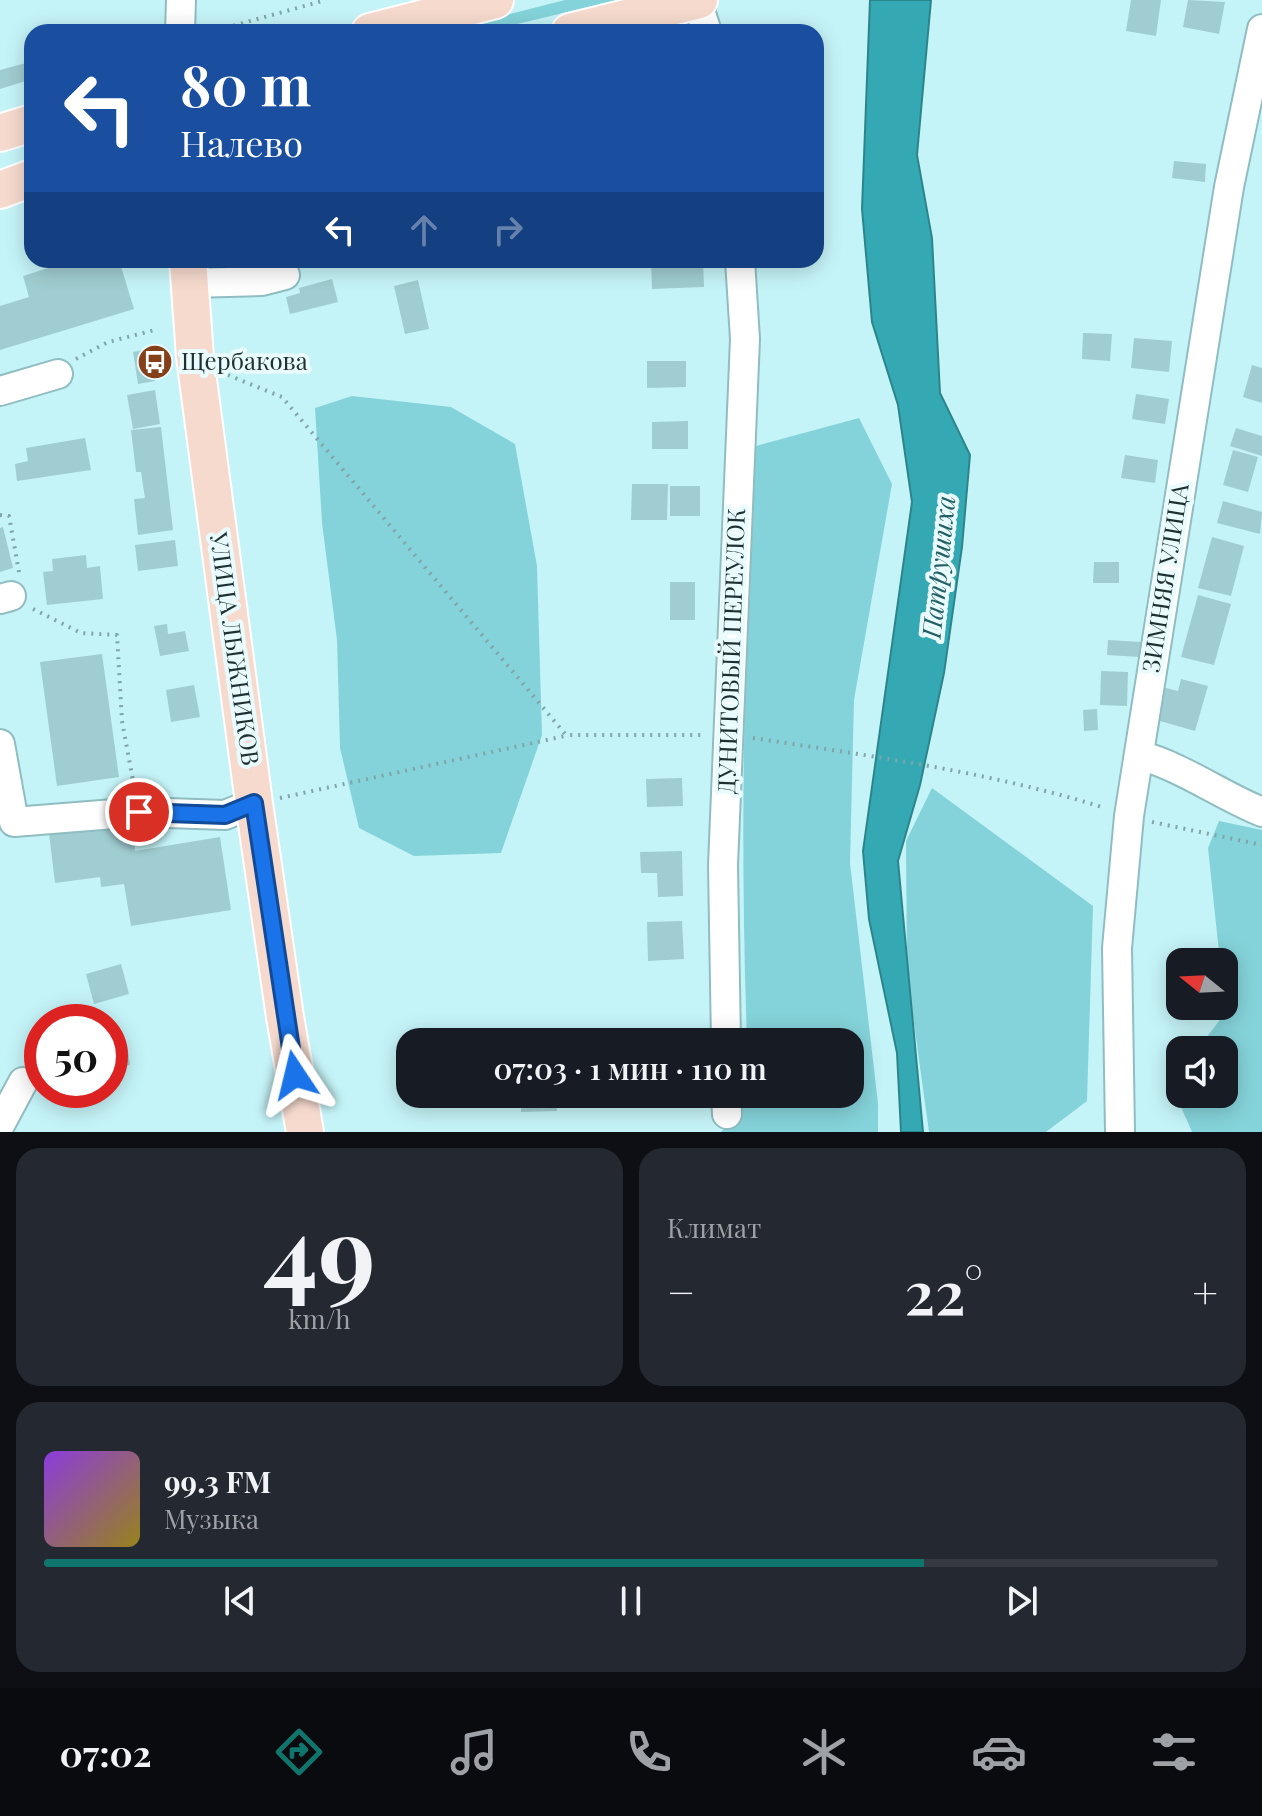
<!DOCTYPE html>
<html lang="ru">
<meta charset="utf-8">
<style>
:root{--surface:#171b24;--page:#242831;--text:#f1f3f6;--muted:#9ea1a6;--line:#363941;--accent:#0f766e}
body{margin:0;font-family:"Playfair Display",serif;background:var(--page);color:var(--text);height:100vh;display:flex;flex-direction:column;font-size:30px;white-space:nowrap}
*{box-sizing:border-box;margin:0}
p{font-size:26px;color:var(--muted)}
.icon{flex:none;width:44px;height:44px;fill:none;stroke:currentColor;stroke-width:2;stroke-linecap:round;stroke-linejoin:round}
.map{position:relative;height:1132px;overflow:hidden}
.panel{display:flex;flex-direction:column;gap:16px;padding:16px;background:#0d0f14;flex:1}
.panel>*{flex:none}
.banner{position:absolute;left:24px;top:24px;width:800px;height:244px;border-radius:24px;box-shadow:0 4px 20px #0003;background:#1a4fa0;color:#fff;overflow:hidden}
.needle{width:52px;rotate:288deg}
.tools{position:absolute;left:1166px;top:948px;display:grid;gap:16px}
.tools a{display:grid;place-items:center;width:72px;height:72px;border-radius:16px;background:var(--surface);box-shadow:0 4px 20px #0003;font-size:40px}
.speed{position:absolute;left:24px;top:1004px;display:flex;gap:16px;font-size:40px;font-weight:700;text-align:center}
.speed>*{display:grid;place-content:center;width:104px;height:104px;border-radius:50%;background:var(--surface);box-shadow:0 4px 20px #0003;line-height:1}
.speed .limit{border:12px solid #d22;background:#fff;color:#111}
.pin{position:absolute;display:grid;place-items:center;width:68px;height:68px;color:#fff;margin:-34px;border:4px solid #fff;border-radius:50%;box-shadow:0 2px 8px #0007}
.me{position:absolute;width:88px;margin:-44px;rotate:350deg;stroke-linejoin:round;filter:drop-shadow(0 0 6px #0008)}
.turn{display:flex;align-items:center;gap:28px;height:168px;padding:0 24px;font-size:36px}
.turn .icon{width:104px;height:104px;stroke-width:2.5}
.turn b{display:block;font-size:56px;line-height:68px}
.lanes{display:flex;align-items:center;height:76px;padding:0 24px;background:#0003;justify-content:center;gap:40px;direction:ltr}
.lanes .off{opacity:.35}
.big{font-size:60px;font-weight:600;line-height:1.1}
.panel .widget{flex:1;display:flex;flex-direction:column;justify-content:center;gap:12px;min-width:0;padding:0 28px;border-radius:24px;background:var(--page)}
.panel .dial{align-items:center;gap:0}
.dial b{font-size:104px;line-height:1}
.song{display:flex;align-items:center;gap:24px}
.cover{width:96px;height:96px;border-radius:12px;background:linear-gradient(135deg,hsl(270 70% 55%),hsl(50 70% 35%))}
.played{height:8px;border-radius:4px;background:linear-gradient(90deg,var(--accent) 75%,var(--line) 75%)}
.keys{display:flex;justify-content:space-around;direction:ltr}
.heat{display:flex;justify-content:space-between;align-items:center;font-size:44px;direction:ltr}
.panel .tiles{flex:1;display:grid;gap:16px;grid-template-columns:1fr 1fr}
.widget:last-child{grid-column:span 2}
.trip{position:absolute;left:396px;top:1028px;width:468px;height:80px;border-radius:24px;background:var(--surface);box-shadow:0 4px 20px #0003;font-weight:600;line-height:80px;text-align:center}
.tabs{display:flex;height:128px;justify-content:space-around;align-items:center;background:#090b0e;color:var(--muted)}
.tabs .icon{width:56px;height:56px}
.tabs .selected{color:var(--accent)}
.tabs b{font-size:36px;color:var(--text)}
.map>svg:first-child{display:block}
.green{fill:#85d3da}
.water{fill:#34a9b3;stroke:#2d858c;stroke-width:2}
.building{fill:#a0cdd1}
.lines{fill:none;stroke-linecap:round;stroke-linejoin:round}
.minor-casing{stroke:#90bdc1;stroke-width:32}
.major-casing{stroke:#fff;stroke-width:40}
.path{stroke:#81a4a7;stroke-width:4;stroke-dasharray:2 6;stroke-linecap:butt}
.minor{stroke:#fff;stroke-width:28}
.major{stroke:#f6dace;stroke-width:36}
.route-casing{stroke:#114b97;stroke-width:20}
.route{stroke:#1a73e8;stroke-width:14}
.labels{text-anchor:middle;stroke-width:8;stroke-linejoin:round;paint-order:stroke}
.poi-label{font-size:24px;fill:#1e3031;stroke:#e9fbfd;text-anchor:start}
.street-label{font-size:24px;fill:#1e3031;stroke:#e9fbfd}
.water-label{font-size:26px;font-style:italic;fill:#225f65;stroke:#e9fbfd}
</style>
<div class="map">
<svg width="1262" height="1132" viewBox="0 0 1262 1132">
<rect width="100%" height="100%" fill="#c5f4f8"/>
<g class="green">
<path d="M565,0H617L484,32H439Z"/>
<path d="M352,396L451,407L515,444L537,566L542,735L501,853L414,856L359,828L340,748L337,640L322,523L315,408Z"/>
<path d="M859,418L892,484L854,700L850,863L878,1103V1132H721L730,1122L740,1094H850V1042H747C740,844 743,644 756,446Z"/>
<path d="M932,788L1093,906L1087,1101L1046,1132H929L907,973L906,841Z"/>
<path d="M1219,821L1262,830V1132H1192L1171,1084L1180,1073V1094H1224V1050H1197L1225,1013L1224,962H1220L1208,848Z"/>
</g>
<path class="water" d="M870,0H931L917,155L932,238L940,393L970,455L962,547L944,673L920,785L898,861L923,1132H901L897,1053L869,919L863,851L912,502L898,405L872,322L862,209Z"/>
<g class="building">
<path d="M1131,0H1161L1156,36L1126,31Z"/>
<path d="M1188,0L1225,2L1219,34L1183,27Z"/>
<path d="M26,63L32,79L0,89V70Z"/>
<path d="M1174,161L1206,164L1205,182L1172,178Z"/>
<path d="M74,260H119L134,309L0,350V306L29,297L23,276Z"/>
<path d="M651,260H703L704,287L652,289Z"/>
<path d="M332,279L338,302L290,314L286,297L300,293L299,288Z"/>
<path d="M418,280L429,329L405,334L394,286Z"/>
<path d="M1083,333L1112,334L1110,361L1082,359Z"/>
<path d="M1134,338L1172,341L1169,372L1131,368Z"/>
<path d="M150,349L155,381L138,384L133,352Z"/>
<path d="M647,361H686V387L647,388Z"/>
<path d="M1252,365L1262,368V403L1243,397Z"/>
<path d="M155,390L160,424L133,429L127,395Z"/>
<path d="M1136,394L1169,399L1165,424L1132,419Z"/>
<path d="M688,421V449H652V422Z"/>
<path d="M161,427L173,530L138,535L134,499L145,498L141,472H136L131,430Z"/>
<path d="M1236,428L1262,436V456L1230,446Z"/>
<path d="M85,438L91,470L17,481L15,464L28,461L26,448Z"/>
<path d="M1233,450L1258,457L1248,492L1223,485Z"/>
<path d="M1125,455L1158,460L1155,483L1121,478Z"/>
<path d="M632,484H668L667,520H631Z"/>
<rect x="670" y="486" width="30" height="30"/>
<path d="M1223,501L1262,512L1260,534L1217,523Z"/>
<path d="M3,527L13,568L0,572V528Z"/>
<path d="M1212,537L1244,546L1231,596L1198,588Z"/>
<path d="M175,540L178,566L138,571L135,545Z"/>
<path d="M86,555L87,568L100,566L103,599L47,605L43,572L53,571L52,559Z"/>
<path d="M1094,562H1119V583H1093Z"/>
<rect x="670" y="582" width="25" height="38"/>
<path d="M1198,595L1231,604L1214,665L1181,657Z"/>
<path d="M167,624L168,634L185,631L189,651L160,656L154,626Z"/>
<path d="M1108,640L1141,642L1140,657L1107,655Z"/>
<path d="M102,654L119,777L57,786L40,662Z"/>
<path d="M1101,671L1128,672L1127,706L1100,705Z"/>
<path d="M1181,679L1208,686L1195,731L1153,719L1162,687L1178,691Z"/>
<path d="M194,685L200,717L171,722L166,690Z"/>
<path d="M1097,709L1098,730L1084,731L1083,710Z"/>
<path d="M682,778L683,806L647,807L646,779Z"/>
<path d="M133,823L135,851L220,837L231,910L131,926L124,884L101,887L100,877L55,883L49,833Z"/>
<path d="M682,851L683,896L658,897L657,873H641L640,852Z"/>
<path d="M682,921L684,959L648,961L647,922Z"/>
<path d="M121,964L129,994L94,1004L86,974Z"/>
<path d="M127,1044L130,1065L110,1068V1046Z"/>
<path d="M521,1094H557V1111L521,1112Z"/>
</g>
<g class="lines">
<defs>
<g id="minor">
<path d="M697,1L707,32"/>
<path d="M180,32L181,0"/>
<path d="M190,283L262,281L285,275"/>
<path d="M0,391L58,374"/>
<path d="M0,599L11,596"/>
<path d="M0,744L14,822L139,812L225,815L254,803"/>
<path d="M1139,755C1183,767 1220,795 1262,812"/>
<path d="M726,1042L723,865L745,339L740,260"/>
<path d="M726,1094L727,1114"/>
<path d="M0,1125L23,1082"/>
<path d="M1120,1132L1117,948L1129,816L1229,187L1262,29"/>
</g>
<g id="major">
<path d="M370,32L495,0"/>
<path d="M570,32L699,0"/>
<path d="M0,133L32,123"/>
<path d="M0,190L32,178"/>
<path d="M188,260L195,357L254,803L285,1017L305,1132"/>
</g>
</defs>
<use href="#minor" class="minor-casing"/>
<use href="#major" class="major-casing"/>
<g class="path">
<path d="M218,30L326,0"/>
<path d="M76,359L108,342L155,330"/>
<path d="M228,375L282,397L566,735H704"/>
<path d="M0,515L9,516L19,572"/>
<path d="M33,609L81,633L117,635L122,721L134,786"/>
<path d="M753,738C871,756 991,772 1105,808"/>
<path d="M280,798L565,736"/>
<path d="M1152,822L1262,845"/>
</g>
<use href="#minor" class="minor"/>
<use href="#major" class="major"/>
</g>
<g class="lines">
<defs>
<path id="route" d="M139,812L225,815L254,803L295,1075"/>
</defs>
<use href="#route" class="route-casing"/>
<use href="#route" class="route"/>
</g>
<defs>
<symbol id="bus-disc" viewBox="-11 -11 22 22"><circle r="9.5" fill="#853f19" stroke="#e9fbfd"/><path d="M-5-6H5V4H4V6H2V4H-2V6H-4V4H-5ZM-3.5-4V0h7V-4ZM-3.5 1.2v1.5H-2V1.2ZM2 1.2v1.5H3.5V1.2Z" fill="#fff"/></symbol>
</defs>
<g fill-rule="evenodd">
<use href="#bus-disc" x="135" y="342" width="40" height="40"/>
</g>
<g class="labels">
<g class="poi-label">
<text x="181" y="370">Щербакова</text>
</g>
<g class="street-label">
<text transform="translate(1166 578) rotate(-81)" y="8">ЗИМНЯЯ УЛИЦА</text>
<text transform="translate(234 649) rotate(82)" y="8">УЛИЦА ЛЫЖНИКОВ</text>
<text transform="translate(732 651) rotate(-88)" y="8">ДУНИТОВЫЙ ПЕРЕУЛОК</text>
</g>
<g class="water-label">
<text transform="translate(939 567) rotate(-84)" y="9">Патрушиха</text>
</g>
</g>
</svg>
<div class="tools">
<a><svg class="needle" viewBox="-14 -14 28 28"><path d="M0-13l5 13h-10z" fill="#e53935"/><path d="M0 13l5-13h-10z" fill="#9ea1a6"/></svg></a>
<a><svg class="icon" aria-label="sound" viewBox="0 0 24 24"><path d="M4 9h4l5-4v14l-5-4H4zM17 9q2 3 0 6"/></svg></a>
</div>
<div class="speed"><div class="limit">50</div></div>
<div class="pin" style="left:139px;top:812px;background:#d93025"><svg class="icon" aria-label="arrive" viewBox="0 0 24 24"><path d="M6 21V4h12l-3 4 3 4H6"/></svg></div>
<svg class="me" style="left:295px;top:1075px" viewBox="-20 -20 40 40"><path d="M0-17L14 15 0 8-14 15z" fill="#1a73e8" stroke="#fff" stroke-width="4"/></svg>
<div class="trip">07:03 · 1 мин · 110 m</div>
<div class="banner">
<div class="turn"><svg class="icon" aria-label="left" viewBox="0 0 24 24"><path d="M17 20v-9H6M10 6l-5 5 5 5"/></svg><div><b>80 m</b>Налево</div></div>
<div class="lanes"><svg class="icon" aria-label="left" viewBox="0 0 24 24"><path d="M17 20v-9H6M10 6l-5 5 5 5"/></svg><svg class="icon off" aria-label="ahead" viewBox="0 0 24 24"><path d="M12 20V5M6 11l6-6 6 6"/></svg><svg class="icon off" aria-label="right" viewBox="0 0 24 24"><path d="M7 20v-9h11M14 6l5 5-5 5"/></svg></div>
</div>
</div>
<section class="panel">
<div class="tiles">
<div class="widget dial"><b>49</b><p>km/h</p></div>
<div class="widget"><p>Климат</p>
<div class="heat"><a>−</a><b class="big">22°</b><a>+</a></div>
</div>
<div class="widget">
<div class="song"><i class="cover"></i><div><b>99.3 FM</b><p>Музыка</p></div></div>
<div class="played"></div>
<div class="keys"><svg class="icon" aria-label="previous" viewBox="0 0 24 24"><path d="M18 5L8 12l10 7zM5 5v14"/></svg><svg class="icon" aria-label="pause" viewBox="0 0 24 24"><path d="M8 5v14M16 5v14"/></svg><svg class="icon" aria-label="next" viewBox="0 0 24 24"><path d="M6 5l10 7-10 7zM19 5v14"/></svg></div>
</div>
</div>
</section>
<nav class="tabs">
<b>07:02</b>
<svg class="icon selected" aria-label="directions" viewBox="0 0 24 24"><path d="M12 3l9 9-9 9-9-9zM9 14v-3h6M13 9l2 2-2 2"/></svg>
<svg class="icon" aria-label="music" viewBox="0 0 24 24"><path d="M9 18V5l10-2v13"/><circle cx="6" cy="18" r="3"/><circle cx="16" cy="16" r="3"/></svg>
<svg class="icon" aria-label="phone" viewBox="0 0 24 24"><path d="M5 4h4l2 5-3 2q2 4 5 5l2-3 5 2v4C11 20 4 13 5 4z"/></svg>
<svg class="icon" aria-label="climate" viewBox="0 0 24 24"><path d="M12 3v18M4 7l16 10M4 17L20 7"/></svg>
<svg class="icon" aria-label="car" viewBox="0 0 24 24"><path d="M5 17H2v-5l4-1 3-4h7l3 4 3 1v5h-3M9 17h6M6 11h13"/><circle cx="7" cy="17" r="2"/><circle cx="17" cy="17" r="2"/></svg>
<svg class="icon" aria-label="filters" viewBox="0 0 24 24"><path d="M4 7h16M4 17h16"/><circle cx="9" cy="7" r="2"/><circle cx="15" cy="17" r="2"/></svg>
</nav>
